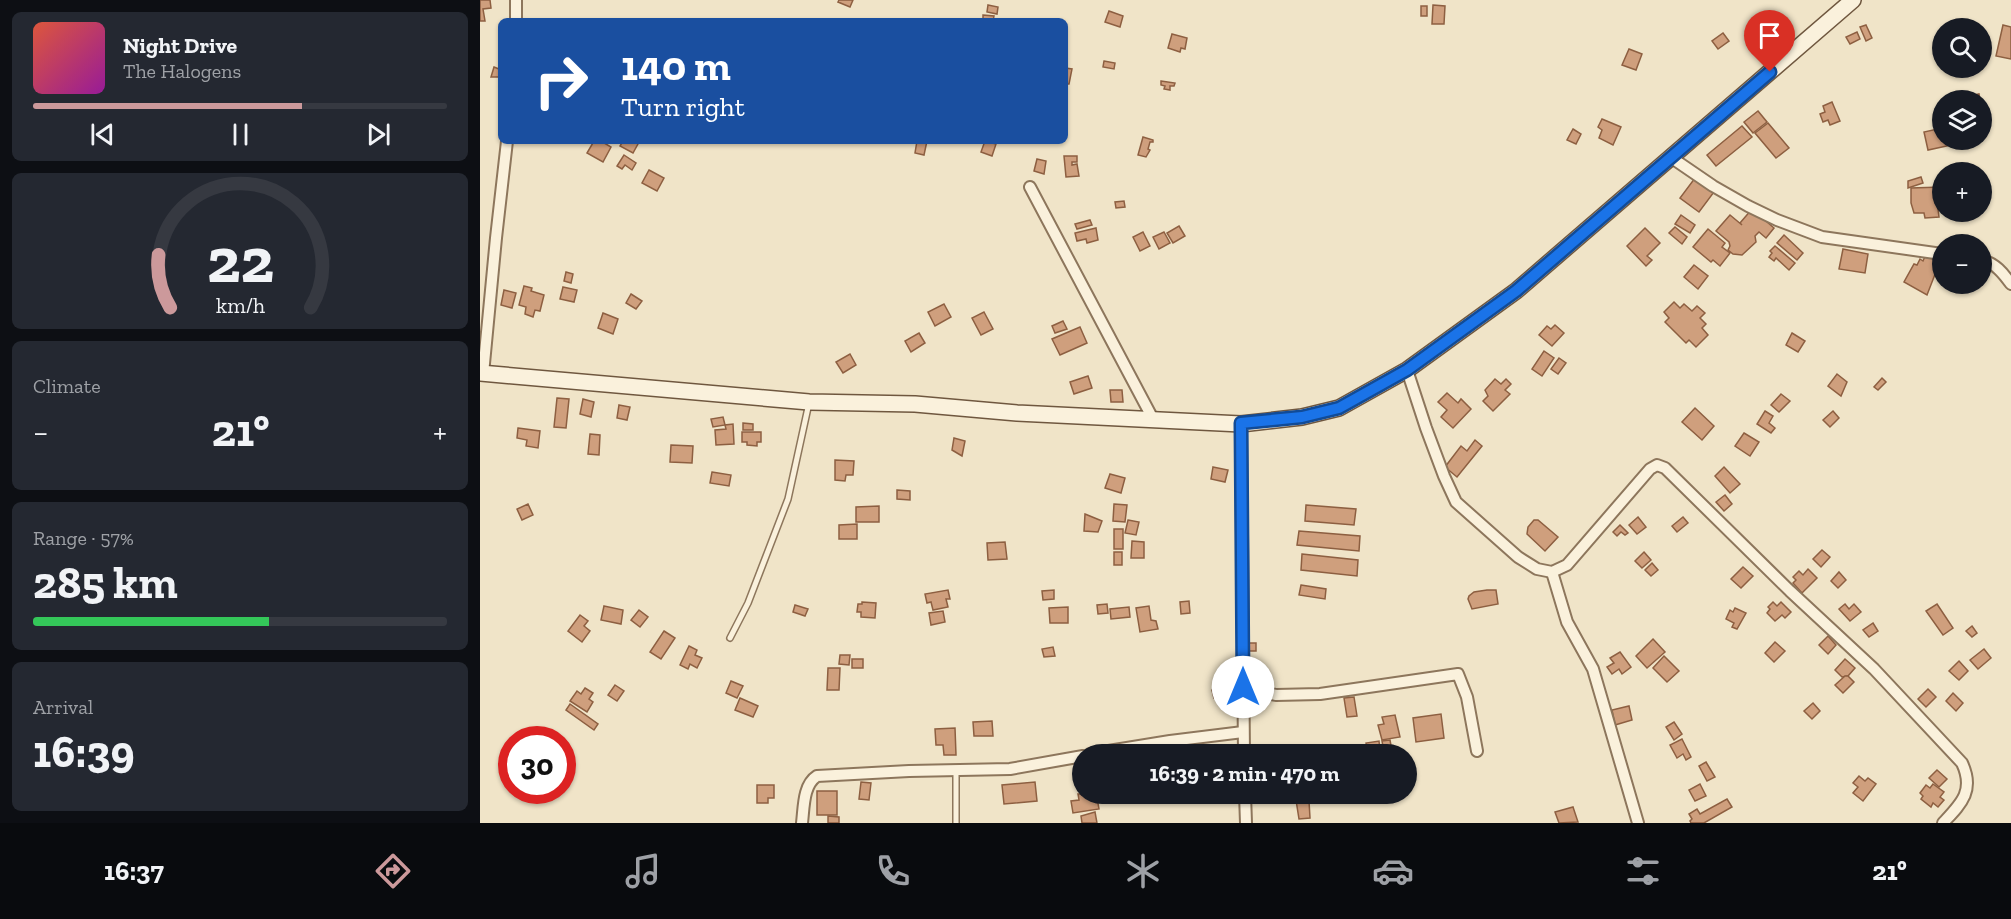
<!DOCTYPE html>
<meta charset="utf-8">
<style>
:root{--surface:#171b24;--page:#242831;--text:#f1f3f6;--muted:#9ea1a6;--line:#363941;--accent:#cc999b}
body{margin:0;font-family:"Zilla Slab",serif;background:var(--page);color:var(--text);height:100vh;display:flex;flex-direction:column;font-size:22px;white-space:nowrap}
*{box-sizing:border-box;margin:0}
p{font-size:20px;color:var(--muted)}
.icon{flex:none;width:33px;height:33px;fill:none;stroke:currentColor;stroke-width:2;stroke-linecap:round;stroke-linejoin:round}
.map{position:relative;flex:1;overflow:hidden}
.sheet{display:flex;flex-direction:column;gap:12px;padding:12px;background:#0d0f14;width:480px}
.sheet>*{flex:none}
.top-card{position:absolute;left:18px;top:18px;width:570px;height:126px;border-radius:9px;box-shadow:0 2px 4px #0004;background:#1a4fa0;color:#fff;overflow:hidden}
.buttons{position:absolute;left:1452px;top:18px;display:grid;gap:12px}
.buttons a{display:grid;place-items:center;width:60px;height:60px;border-radius:50%;background:var(--surface);box-shadow:0 2px 4px #0004;font-size:30px}
.speed{position:absolute;left:18px;top:726px;display:flex;gap:12px;font-size:30px;font-weight:700;text-align:center}
.speed>*{display:grid;place-content:center;width:78px;height:78px;border-radius:50%;background:var(--surface);box-shadow:0 2px 4px #0004;line-height:1}
.speed .limit{border:9px solid #d22;background:#fff;color:#111}
.pin{position:absolute;display:grid;place-items:center;width:51px;height:51px;color:#fff;margin:-62px -26px;border-radius:50% 50% 50% 0;rotate:-45deg;box-shadow:0 0 6px #0007}
.pin .icon{rotate:45deg}
.me{position:absolute;width:66px;margin:-33px;rotate:0deg;stroke-linejoin:round;filter:drop-shadow(0 0 4px #0008)}
.turn{display:flex;align-items:center;gap:21px;height:126px;padding:0 24px;font-size:27px}
.turn .icon{width:78px;height:78px;stroke-width:2.5}
.turn b{display:block;font-size:42px;line-height:51px}
.big{font-size:45px;font-weight:800;line-height:1.1}
.sheet .card{flex:1;display:flex;flex-direction:column;justify-content:center;gap:9px;min-width:0;padding:0 21px;border-radius:9px;background:var(--page)}
.sheet .dial{align-items:center;gap:0}
.dial svg{height:156px;overflow:visible;fill:none;stroke:var(--line);stroke-width:7;stroke-linecap:round;text-anchor:middle}
.dial text{fill:var(--text);stroke:none}
.song{display:flex;align-items:center;gap:18px}
.cover{width:72px;height:72px;border-radius:9px;background:linear-gradient(135deg,hsl(10 70% 55%),hsl(300 70% 35%))}
.played{height:6px;border-radius:3px;background:linear-gradient(90deg,var(--accent) 65%,var(--line) 65%)}
.keys{display:flex;justify-content:space-around;direction:ltr}
.heat{display:flex;justify-content:space-between;align-items:center;font-size:33px;direction:ltr}
.charge{height:9px;border-radius:4px;background:linear-gradient(90deg,#34c759 57%,var(--line) 0)}
.trip{position:absolute;left:592px;top:744px;width:345px;height:60px;border-radius:30px;background:var(--surface);box-shadow:0 2px 4px #0004;font-weight:800;line-height:60px;text-align:center}
.tabs{display:flex;height:96px;justify-content:space-around;align-items:center;background:#090b0e;color:var(--muted)}
.tabs .icon{width:42px;height:42px}
.tabs .on{color:var(--accent)}
.tabs b{font-size:27px;color:var(--text)}
main{display:flex;flex:1;min-height:0}
.map>svg:first-child{display:block}
.building{fill:#cf9f7d;stroke:#8d5f41;stroke-width:1.5}
.lines{fill:none;stroke-linecap:round;stroke-linejoin:round}
.lane-casing{stroke:#8d765c;stroke-width:8}
.street-casing{stroke:#8d765c;stroke-width:14}
.secondary-casing{stroke:#6f573f;stroke-width:18}
.lane{stroke:#faf1dc;stroke-width:5}
.street{stroke:#faf1dc;stroke-width:10}
.secondary{stroke:#faf1dc;stroke-width:15}
.route-casing{stroke:#114b97;stroke-width:15}
.route{stroke:#1a73e8;stroke-width:10}
</style>
<main>
<section class="sheet">
<div class="card">
<div class="song"><i class="cover"></i><div><b>Night Drive</b><p>The Halogens</p></div></div>
<div class="played"></div>
<div class="keys"><svg class="icon" aria-label="previous" viewBox="0 0 24 24"><path d="M18 5L8 12l10 7zM5 5v14"/></svg><svg class="icon" aria-label="pause" viewBox="0 0 24 24"><path d="M8 5v14M16 5v14"/></svg><svg class="icon" aria-label="next" viewBox="0 0 24 24"><path d="M6 5l10 7-10 7zM19 5v14"/></svg></div>
</div>
<div class="card dial"><svg viewBox="0 0 100 80">
<path d="M14 69A42 42 0 1 1 86 69"/>
<path d="M14 69A42 42 0 0 1 8 42" stroke="#cc999b"/>
<text x="50" y="56" font-size="32" font-weight="700">22</text>
<text x="50" y="72" font-size="11">km/h</text>
</svg></div>
<div class="card"><p>Climate</p>
<div class="heat"><a>−</a><b class="big">21°</b><a>+</a></div>
</div>
<div class="card"><p>Range · 57%</p><b class="big">285 km</b><div class="charge"></div></div>
<div class="card"><p>Arrival</p><b class="big">16:39</b></div>
</section>
<div class="map">
<svg width="1531" height="823" viewBox="0 0 1531 823">
<rect width="100%" height="100%" fill="#f0e4c8"/>
<g class="building">
<path d="M0,0H10L11,8L3,9L5,21H0Z"/>
<path d="M359,0H373L370,7L358,2Z"/>
<path d="M508,5L518,7L517,14L507,12Z"/>
<path d="M953,5L965,6L964,24H952Z"/>
<rect x="941" y="6" width="6" height="10"/>
<path d="M629,11L643,16L640,27L625,22Z"/>
<path d="M503,15L514,16L513,21H503Z"/>
<path d="M1386,25L1392,38L1386,41L1380,27Z"/>
<path d="M1523,25L1531,27V59L1516,56Z"/>
<path d="M1377,32L1380,39L1370,44L1366,37Z"/>
<path d="M1243,33L1249,41L1238,49L1232,41Z"/>
<path d="M692,34L707,38L705,49L701,48L700,52L688,48Z"/>
<path d="M1462,35V49L1459,50L1456,36Z"/>
<path d="M1149,49L1162,54L1156,70L1142,65Z"/>
<path d="M624,61L635,63L634,69L623,67Z"/>
<path d="M14,67L19,69V77H11Z"/>
<path d="M585,68L592,69L589,84H585Z"/>
<path d="M681,81L695,83L694,86H690V90L684,89L685,86L681,85Z"/>
<path d="M1499,94L1500,100H1490L1489,96Z"/>
<path d="M1352,102L1360,121L1350,125L1348,120L1343,122L1340,114L1345,112L1343,106Z"/>
<path d="M1278,111L1287,122L1273,133L1264,122Z"/>
<path d="M1122,119L1141,127L1133,145L1119,138L1122,130L1118,127Z"/>
<path d="M1288,123L1309,148L1296,158L1275,133Z"/>
<path d="M1462,123V140H1475L1476,144L1448,150L1444,132L1458,129V124Z"/>
<path d="M1262,126L1272,137L1236,166L1227,155Z"/>
<path d="M1093,129L1101,134L1096,144L1087,140Z"/>
<path d="M663,137L673,140V142H670L668,149L670,150L666,157L658,155Z"/>
<path d="M114,141H121L131,147L123,162L107,153Z"/>
<path d="M143,141H157L159,142L153,153L140,146Z"/>
<path d="M437,141H447L444,155L435,153Z"/>
<path d="M505,141L516,144L512,156L501,152Z"/>
<path d="M144,155L156,163L152,170L145,165L142,169L137,166Z"/>
<path d="M584,156H597V162H592V165L597,164L599,176L586,177Z"/>
<path d="M557,159L566,161L564,174L554,171Z"/>
<path d="M169,170L184,178L177,191L162,183Z"/>
<path d="M1441,177L1443,183L1428,188V181Z"/>
<path d="M1215,178L1234,192L1219,212L1200,198Z"/>
<path d="M1462,187V208L1458,209L1459,217L1445,218L1444,213H1434L1431,203V188Z"/>
<path d="M644,201L645,207L636,208L635,202Z"/>
<path d="M1272,209L1294,228L1286,238L1279,232L1275,236L1276,242L1262,255L1253,254L1248,250L1250,246L1249,242L1236,231L1250,215L1262,225L1260,223Z"/>
<path d="M1201,215L1215,225L1210,233L1195,224Z"/>
<path d="M610,220L612,225L597,229L595,224Z"/>
<path d="M699,226L705,236L693,243L687,233Z"/>
<path d="M1195,227L1207,237L1202,244L1189,233Z"/>
<path d="M616,228L618,240L607,243L606,239L597,241L595,233Z"/>
<path d="M1165,228L1180,243L1167,256L1172,260L1166,266L1147,246Z"/>
<path d="M1228,229L1245,243L1242,247L1250,253L1240,266L1233,260L1231,262L1213,247Z"/>
<path d="M663,232L670,246L660,251L653,237Z"/>
<path d="M684,232L690,243L679,249L673,237Z"/>
<path d="M1304,235L1323,253L1317,260L1297,243Z"/>
<path d="M1295,246L1315,263L1309,270L1296,258L1294,261L1289,257L1292,253L1290,251Z"/>
<path d="M1363,249L1388,254L1385,273L1359,269Z"/>
<path d="M1446,254L1459,264L1447,295L1424,282L1434,264L1437,265L1440,259L1443,261Z"/>
<path d="M1214,265L1228,276L1218,289L1204,277Z"/>
<path d="M86,272L93,274L91,283L84,281Z"/>
<path d="M44,286L52,288L51,291L64,295L60,311L55,310L53,317L45,314L46,307L39,305Z"/>
<path d="M83,287L97,290L94,302L80,299Z"/>
<path d="M24,290L36,293L32,308L21,305Z"/>
<path d="M151,294L162,301L156,309L146,303Z"/>
<path d="M1194,302L1200,308L1204,304L1212,311L1217,306L1225,313L1220,318L1226,324L1222,328L1228,335L1216,347L1209,340L1206,343L1185,322L1189,318L1184,312Z"/>
<path d="M464,304L471,317L455,326L448,312Z"/>
<path d="M504,312L513,329L501,335L492,318Z"/>
<path d="M123,313L138,319L133,334L118,328Z"/>
<path d="M583,321L587,329L575,333L572,326Z"/>
<path d="M1075,325L1084,333L1072,346L1059,335L1067,326L1071,329Z"/>
<path d="M600,327L607,343L580,355L572,339Z"/>
<path d="M439,333L445,343L431,352L425,341Z"/>
<path d="M1312,333L1325,341L1318,352L1306,345Z"/>
<path d="M1064,351L1074,358L1062,376L1052,369Z"/>
<path d="M370,354L376,365L363,373L356,362Z"/>
<path d="M1079,358L1086,363L1078,374L1071,369Z"/>
<path d="M1357,374L1367,382L1361,396L1348,386Z"/>
<path d="M608,376L612,388L594,394L590,382Z"/>
<path d="M1402,378L1406,382L1398,390L1394,387Z"/>
<path d="M1015,379L1021,384L1026,379L1031,384L1025,390L1030,394L1013,411L1003,401L1008,396L1005,390Z"/>
<path d="M630,390H642L643,402H631Z"/>
<path d="M967,393L978,403L981,399L991,409L973,428L961,417L967,410L958,402Z"/>
<path d="M1301,394L1310,401L1299,412L1291,405Z"/>
<path d="M77,398L89,399L86,428L74,427Z"/>
<path d="M103,399L114,402L111,417L100,414Z"/>
<path d="M139,405L150,407L147,420L137,418Z"/>
<path d="M1215,408L1234,426L1222,440L1202,422Z"/>
<path d="M1285,411L1293,416L1289,423L1295,428L1291,433L1277,424Z"/>
<path d="M1353,411L1359,418L1350,427L1343,420Z"/>
<path d="M243,417L245,425L233,427L231,419Z"/>
<path d="M263,423L273,424V430H263Z"/>
<path d="M253,424L254,444L236,445L235,430L246,429L245,425Z"/>
<path d="M38,428L60,431L58,448L46,446L47,440L37,438Z"/>
<path d="M262,432H281V442H277V446L267,445V442H262Z"/>
<path d="M1264,433L1279,442L1270,456L1255,446Z"/>
<path d="M110,434L120,435L119,455L108,454Z"/>
<path d="M474,438L485,441L482,456L472,450Z"/>
<path d="M995,440L1002,446L977,477L965,467L981,446L987,451Z"/>
<path d="M191,445L213,446L212,463L190,462Z"/>
<path d="M355,460L374,461L373,475H366L365,481L355,480Z"/>
<path d="M733,467L748,470L745,482L731,479Z"/>
<path d="M1244,467L1260,484L1250,493L1235,476Z"/>
<path d="M232,472L251,475L249,486L230,483Z"/>
<path d="M630,474L645,478L641,493L625,488Z"/>
<path d="M417,490L430,491V500L417,499Z"/>
<path d="M1245,495L1252,504L1244,511L1236,502Z"/>
<path d="M48,504L53,515L42,520L37,509Z"/>
<path d="M634,504L647,505L645,522L633,521Z"/>
<path d="M826,505L876,509L874,525L825,521Z"/>
<path d="M399,506V522H376V507Z"/>
<path d="M605,514L622,521L618,532L604,531Z"/>
<path d="M1158,517L1166,527L1157,534L1149,525Z"/>
<path d="M1203,517L1208,523L1197,532L1192,526Z"/>
<path d="M648,520L659,522L656,535L645,533Z"/>
<path d="M1054,520H1058L1078,537L1065,551L1047,534L1048,527Z"/>
<path d="M377,524V539H359V525Z"/>
<path d="M1140,525L1148,533L1145,535L1141,532L1137,536L1133,532Z"/>
<rect x="634" y="529" width="9" height="20"/>
<path d="M819,531L880,536L879,551L817,545Z"/>
<path d="M652,541L664,542V558H651Z"/>
<path d="M525,542L527,559L508,560L507,543Z"/>
<path d="M1342,550L1350,557L1341,567L1333,559Z"/>
<rect x="634" y="552" width="8" height="13"/>
<path d="M1164,552L1171,560L1162,568L1155,561Z"/>
<path d="M822,554L878,560L877,576L821,570Z"/>
<path d="M1172,563L1178,570L1171,576L1165,570Z"/>
<path d="M1263,567L1273,576L1261,588L1251,579Z"/>
<path d="M1328,569L1337,578L1322,593L1313,583L1316,580L1313,577L1319,571L1323,575Z"/>
<path d="M1359,572L1366,580L1358,588L1351,581Z"/>
<path d="M821,585L846,589L845,599L819,595Z"/>
<path d="M468,590L470,599H466L468,607L453,610L451,602L447,603L445,594Z"/>
<path d="M574,590V599L563,600L562,591Z"/>
<path d="M1007,590H1016L1018,604L992,609L988,599L989,596L994,592Z"/>
<path d="M709,601L710,613L701,614L700,602Z"/>
<path d="M382,602L396,603L395,618L381,617V612H377L378,604H382Z"/>
<path d="M1293,602L1297,606L1301,602L1311,612L1305,618L1302,615L1295,621L1287,613L1290,609L1288,607Z"/>
<path d="M627,604L628,613L618,614L617,605Z"/>
<path d="M1365,604L1369,609L1374,604L1381,612L1370,621L1359,609Z"/>
<path d="M1457,604L1473,628L1463,635L1446,611Z"/>
<path d="M315,605L328,609L325,616L313,612Z"/>
<path d="M124,606L143,610L141,624L121,620Z"/>
<path d="M669,606L671,620L676,621L678,629L660,632L656,608Z"/>
<path d="M588,607V623H570L569,608Z"/>
<path d="M649,607L650,617L631,619L630,609Z"/>
<path d="M1255,608L1266,613L1257,629L1252,627L1254,623L1246,619L1250,610L1253,612Z"/>
<path d="M159,610L168,617L160,627L151,620Z"/>
<path d="M463,611L465,622L451,625L449,613Z"/>
<path d="M100,615L108,621L104,626L110,631L102,642L88,631Z"/>
<path d="M1393,623L1398,631L1389,637L1383,630Z"/>
<path d="M1492,626L1497,633L1492,637L1486,631Z"/>
<path d="M184,631L195,638L181,659L170,652Z"/>
<path d="M1348,636L1356,645L1348,654L1339,645Z"/>
<path d="M1173,639L1185,652L1167,668L1156,656Z"/>
<path d="M1295,642L1305,651L1294,662L1285,653Z"/>
<rect x="768" y="643" width="8" height="8"/>
<path d="M209,646L217,650L215,655L222,658L217,668L210,664L208,669L200,665Z"/>
<path d="M573,647L575,656L564,657L562,649Z"/>
<path d="M1504,649L1511,658L1498,669L1490,660Z"/>
<path d="M1140,652L1151,667L1142,674L1139,669L1132,674L1127,667L1134,663L1130,658Z"/>
<path d="M360,655H370L369,665L359,664Z"/>
<path d="M1184,656L1199,671L1187,682L1173,668Z"/>
<rect x="372" y="659" width="11" height="9"/>
<path d="M1365,659L1375,668L1368,676L1362,677L1355,670Z"/>
<path d="M1479,661L1488,671L1479,680L1469,671Z"/>
<path d="M348,668H360L359,690H347Z"/>
<path d="M1365,676H1368L1374,682L1363,693L1355,685Z"/>
<path d="M251,681L263,686L257,698L246,693Z"/>
<path d="M135,685L144,691L137,701L128,695Z"/>
<path d="M105,688L113,693L109,699L113,702L107,712L90,701L97,691L101,694Z"/>
<path d="M741,688L743,696L734,698L732,690Z"/>
<path d="M1448,689L1456,697L1446,707L1438,699Z"/>
<path d="M1473,693L1483,703L1476,711L1466,701Z"/>
<path d="M874,697L877,716L867,717L864,698Z"/>
<path d="M260,698L278,706L273,717L255,710Z"/>
<path d="M1333,703L1340,711L1332,719L1324,711Z"/>
<path d="M90,704L118,724L114,730L86,710Z"/>
<path d="M1149,706L1152,720L1135,725L1132,710Z"/>
<path d="M961,714L964,738L936,742L933,718Z"/>
<path d="M915,715L920,737L902,740L898,725L904,724L902,717Z"/>
<path d="M512,721L513,736H494L493,722Z"/>
<path d="M1194,722L1202,734L1194,740L1186,727Z"/>
<path d="M475,728L476,755H464L463,745H456L455,729Z"/>
<path d="M1202,739L1211,757L1206,760L1203,754L1197,758L1190,745Z"/>
<path d="M910,740L912,751L904,752L902,741Z"/>
<path d="M899,741L900,750L888,752L886,743Z"/>
<path d="M1226,762L1235,777L1227,781L1219,766Z"/>
<path d="M1457,770L1467,779L1459,787L1449,778Z"/>
<path d="M1379,776L1385,781L1388,778L1396,784L1383,801L1373,793L1378,787L1373,783Z"/>
<path d="M381,782L391,783L389,800L379,799Z"/>
<path d="M555,782L557,801L524,804L522,785Z"/>
<path d="M1220,784L1226,796L1215,801L1209,790Z"/>
<path d="M1453,784L1464,792L1460,797L1464,800L1458,807L1453,803L1451,807L1441,799L1443,796L1440,793L1446,785L1450,788Z"/>
<path d="M277,785H294V798H288V803H277Z"/>
<rect x="337" y="791" width="20" height="24"/>
<path d="M598,794H610L611,799L617,798L619,809L593,813L591,801L599,800Z"/>
<path d="M1247,799L1252,807L1224,823H1211L1210,821L1212,819L1209,814L1217,809L1220,814Z"/>
<path d="M816,800L829,801L830,818L819,819Z"/>
<path d="M1093,807L1098,822L1079,823L1075,812Z"/>
<path d="M615,812L617,823H602L601,816Z"/>
<path d="M348,816L359,817V823H348Z"/>
</g>
<g class="lines">
<defs>
<g id="lane">
<path d="M250,638L268,603L308,499L329,403"/>
<path d="M476,823V770"/>
</g>
<g id="street">
<path d="M36,21V0"/>
<path d="M1192,158L1233,186L1268,206L1297,220L1342,237L1462,254"/>
<path d="M550,187L673,419"/>
<path d="M1502,260C1515,263 1523,273 1531,284"/>
<path d="M927,370L946,428L964,476L976,502L1038,557L1057,569L1072,572L1087,565L1170,469L1177,465L1185,468L1310,591L1394,669L1482,763C1495,791 1481,804 1463,823"/>
<path d="M3,374L16,238L27,141"/>
<path d="M761,424L764,754"/>
<path d="M1072,572L1087,622L1113,669L1158,823"/>
<path d="M763,688L796,695L840,694L978,674L987,697L997,751"/>
<path d="M610,754L690,741L763,732"/>
<path d="M765,794L766,823"/>
<path d="M322,823C324,807 323,785 337,776L429,771L530,769L603,756"/>
</g>
<path id="secondary" d="M0,373L329,402L435,404L537,413L761,424L822,417L859,408L927,370L1036,291L1373,0"/>
</defs>
<use href="#lane" class="lane-casing"/>
<use href="#street" class="street-casing"/>
<use href="#secondary" class="secondary-casing"/>
<use href="#lane" class="lane"/>
<use href="#street" class="street"/>
<use href="#secondary" class="secondary"/>
</g>
<g class="lines">
<defs>
<path id="route" d="M763,687L761,423L822,417L859,408L927,370L1036,291L1290,72"/>
</defs>
<use href="#route" class="route-casing"/>
<use href="#route" class="route"/>
</g>
</svg>
<div class="buttons">
<a><svg class="icon" aria-label="search" viewBox="0 0 24 24"><circle cx="10" cy="10" r="6"/><path d="M15 15l6 6"/></svg></a>
<a><svg class="icon" aria-label="layers" viewBox="0 0 24 24"><path d="M12 4l9 5-9 5-9-5zM3 14l9 5 9-5"/></svg></a>
<a>+</a>
<a>−</a>
</div>
<div class="speed"><div class="limit">30</div></div>
<div class="pin" style="left:1290px;top:72px;background:#d93025"><svg class="icon" aria-label="arrive" viewBox="0 0 24 24"><path d="M6 21V4h12l-3 4 3 4H6"/></svg></div>
<svg class="me" style="left:763px;top:687px" viewBox="-20 -20 40 40"><circle r="19" fill="#fff"/><path d="M0-13L10 11 0 6-10 11z" fill="#1a73e8"/></svg>
<div class="trip">16:39 · 2 min · 470 m</div>
<div class="top-card">
<div class="turn"><svg class="icon" aria-label="right" viewBox="0 0 24 24"><path d="M7 20v-9h11M14 6l5 5-5 5"/></svg><div><b>140 m</b>Turn right</div></div>
</div>
</div>
</main>
<nav class="tabs">
<b>16:37</b>
<svg class="icon on" aria-label="directions" viewBox="0 0 24 24"><path d="M12 3l9 9-9 9-9-9zM9 14v-3h6M13 9l2 2-2 2"/></svg>
<svg class="icon" aria-label="music" viewBox="0 0 24 24"><path d="M9 18V5l10-2v13"/><circle cx="6" cy="18" r="3"/><circle cx="16" cy="16" r="3"/></svg>
<svg class="icon" aria-label="phone" viewBox="0 0 24 24"><path d="M5 4h4l2 5-3 2q2 4 5 5l2-3 5 2v4C11 20 4 13 5 4z"/></svg>
<svg class="icon" aria-label="climate" viewBox="0 0 24 24"><path d="M12 3v18M4 7l16 10M4 17L20 7"/></svg>
<svg class="icon" aria-label="car" viewBox="0 0 24 24"><path d="M5 17H2v-5l4-1 3-4h7l3 4 3 1v5h-3M9 17h6M6 11h13"/><circle cx="7" cy="17" r="2"/><circle cx="17" cy="17" r="2"/></svg>
<svg class="icon" aria-label="filters" viewBox="0 0 24 24"><path d="M4 7h16M4 17h16"/><circle cx="9" cy="7" r="2"/><circle cx="15" cy="17" r="2"/></svg>
<b>21°</b>
</nav>
